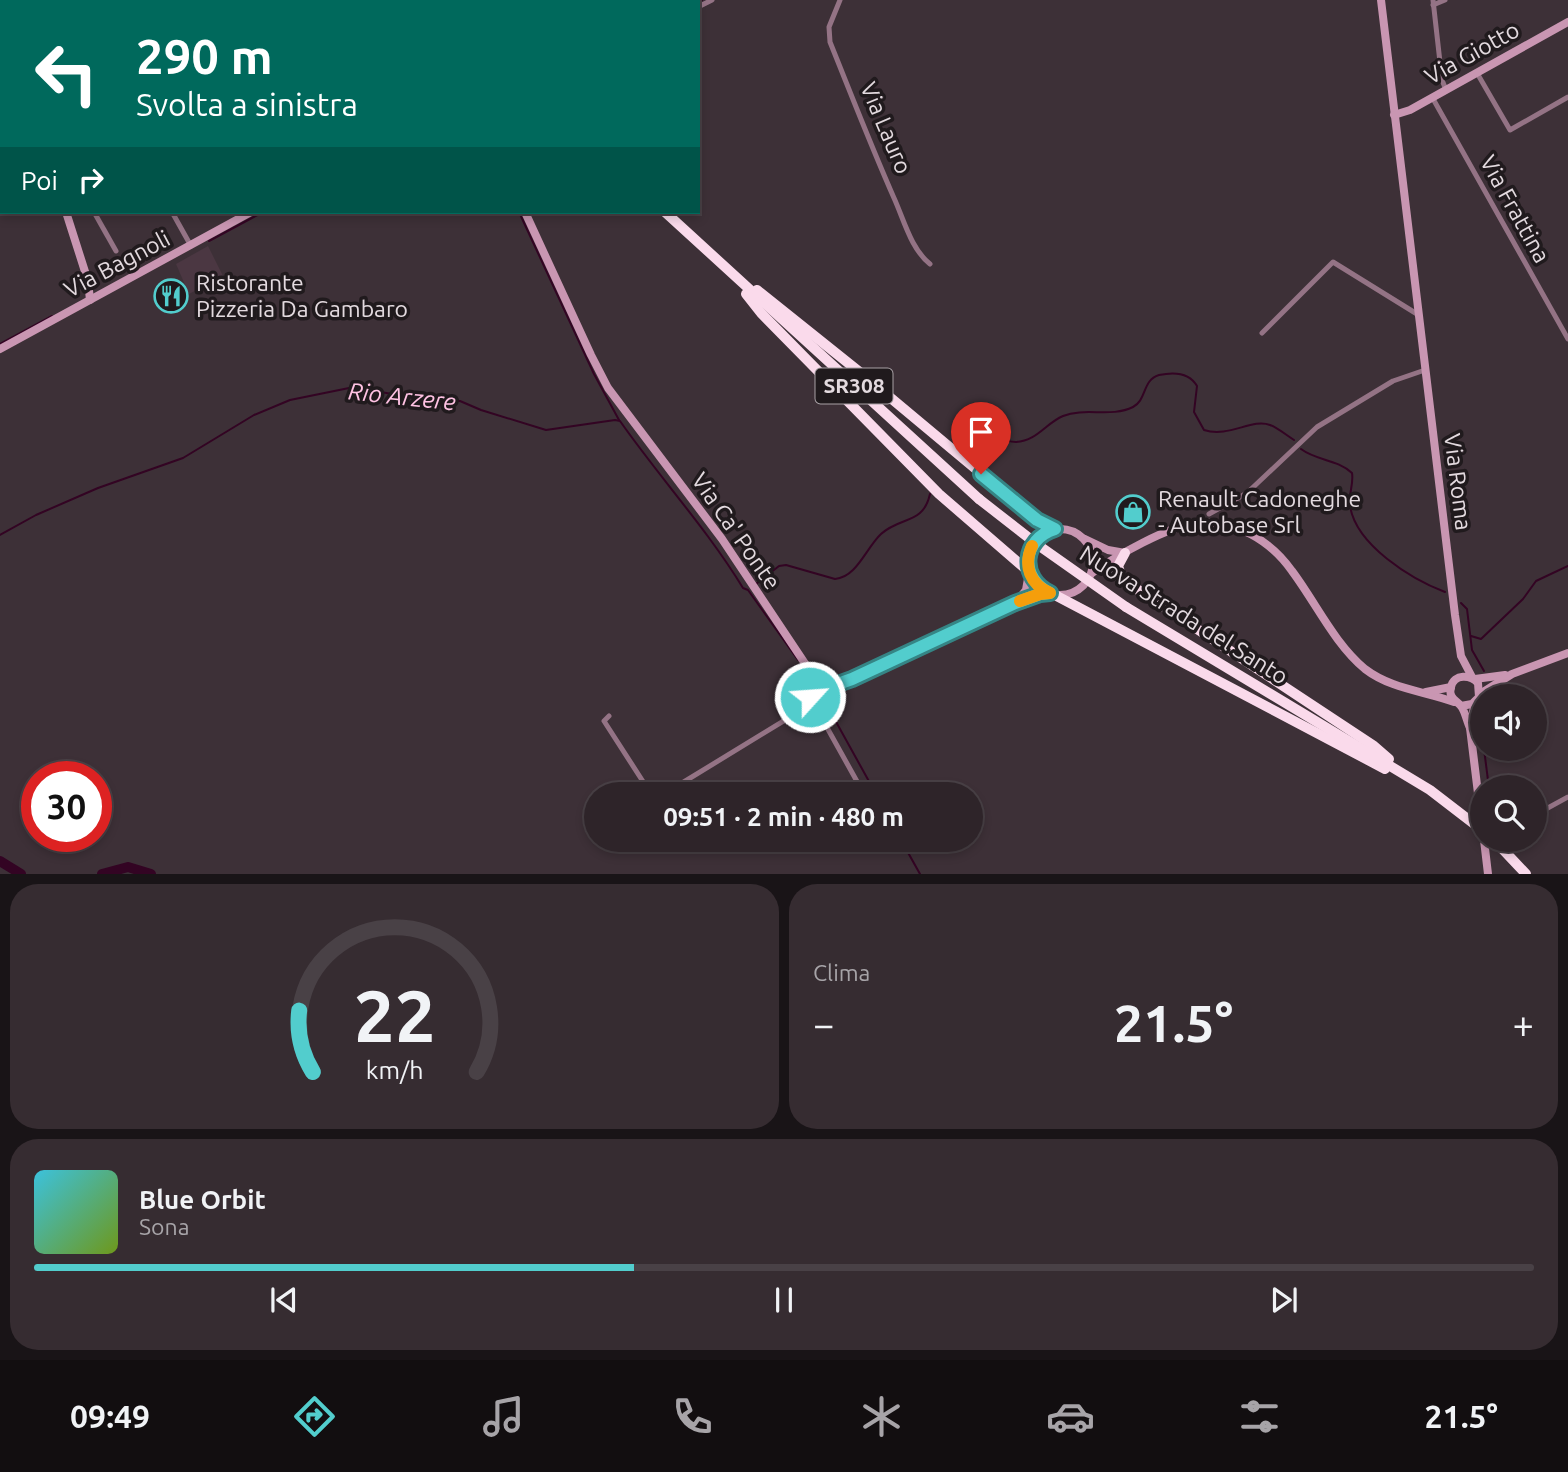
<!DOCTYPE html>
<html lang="it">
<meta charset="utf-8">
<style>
:root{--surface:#2e2429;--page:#362c31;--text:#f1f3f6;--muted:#a7a4a8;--line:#494146;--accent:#52cdcd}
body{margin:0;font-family:Ubuntu,sans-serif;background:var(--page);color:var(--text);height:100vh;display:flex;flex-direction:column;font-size:26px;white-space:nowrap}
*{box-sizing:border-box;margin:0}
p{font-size:23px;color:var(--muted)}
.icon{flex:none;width:38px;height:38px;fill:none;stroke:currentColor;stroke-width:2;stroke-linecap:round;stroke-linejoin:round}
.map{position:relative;height:874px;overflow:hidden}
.drawer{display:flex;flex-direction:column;gap:10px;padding:10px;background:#191417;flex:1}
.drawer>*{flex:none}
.banner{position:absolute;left:0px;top:0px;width:700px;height:214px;box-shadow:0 4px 10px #0003,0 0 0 2px var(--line);background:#00695c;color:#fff;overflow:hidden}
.tools{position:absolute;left:1470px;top:684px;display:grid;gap:14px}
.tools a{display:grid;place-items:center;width:77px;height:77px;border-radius:50%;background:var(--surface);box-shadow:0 4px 10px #0003,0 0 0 2px var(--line);font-size:35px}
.speed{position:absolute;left:21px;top:761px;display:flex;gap:14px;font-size:35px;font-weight:700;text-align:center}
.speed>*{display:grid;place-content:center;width:91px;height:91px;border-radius:50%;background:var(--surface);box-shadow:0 4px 10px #0003,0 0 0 2px var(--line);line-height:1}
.speed .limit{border:10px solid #d22;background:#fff;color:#111}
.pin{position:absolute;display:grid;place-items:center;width:60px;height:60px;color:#fff;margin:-72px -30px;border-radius:50% 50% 50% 0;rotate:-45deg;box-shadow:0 0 7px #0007}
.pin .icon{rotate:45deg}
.me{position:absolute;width:77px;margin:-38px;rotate:64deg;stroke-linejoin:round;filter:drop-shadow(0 0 5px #0008)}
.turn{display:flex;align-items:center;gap:24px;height:147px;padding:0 21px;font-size:32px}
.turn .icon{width:91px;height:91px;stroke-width:2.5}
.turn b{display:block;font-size:49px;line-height:60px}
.then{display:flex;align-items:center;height:66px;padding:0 21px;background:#0003;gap:14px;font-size:26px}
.big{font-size:52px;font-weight:600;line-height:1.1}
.drawer .card{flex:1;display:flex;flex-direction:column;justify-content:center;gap:10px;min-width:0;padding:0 24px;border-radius:28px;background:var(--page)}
.drawer .dial{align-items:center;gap:0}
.dial svg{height:182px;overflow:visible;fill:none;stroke:var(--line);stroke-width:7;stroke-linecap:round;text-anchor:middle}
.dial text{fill:var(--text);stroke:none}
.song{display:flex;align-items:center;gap:21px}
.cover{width:84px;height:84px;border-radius:10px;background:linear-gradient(135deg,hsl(190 70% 55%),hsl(80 70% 35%))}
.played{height:7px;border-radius:4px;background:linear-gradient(90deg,var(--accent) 40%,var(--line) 40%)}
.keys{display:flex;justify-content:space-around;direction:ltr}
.heat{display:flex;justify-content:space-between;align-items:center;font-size:38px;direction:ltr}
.drawer .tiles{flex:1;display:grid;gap:10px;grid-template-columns:1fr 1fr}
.card:last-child{grid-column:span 2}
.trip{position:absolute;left:584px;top:782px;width:399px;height:70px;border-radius:35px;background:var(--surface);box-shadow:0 4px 10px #0003,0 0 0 2px var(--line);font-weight:600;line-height:70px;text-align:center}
.tab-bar{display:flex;height:112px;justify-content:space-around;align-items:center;background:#120e10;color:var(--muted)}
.tab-bar .icon{width:49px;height:49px}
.tab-bar .on{color:var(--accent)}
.tab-bar b{font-size:32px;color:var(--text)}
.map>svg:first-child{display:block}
.built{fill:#4b3742}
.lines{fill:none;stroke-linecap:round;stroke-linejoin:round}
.stream{stroke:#330423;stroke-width:2}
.river{stroke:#330423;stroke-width:10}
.street{stroke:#947385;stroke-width:5}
.secondary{stroke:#c996b2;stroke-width:8}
.highway{stroke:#fadaeb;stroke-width:10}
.highway-bridge{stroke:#fadaeb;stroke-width:10}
.route-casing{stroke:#358585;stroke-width:18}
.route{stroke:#52cdcd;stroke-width:12}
.slow{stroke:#f59e0b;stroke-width:12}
.labels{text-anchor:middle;stroke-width:7;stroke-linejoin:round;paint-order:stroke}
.shield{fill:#201a1d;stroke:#a8a0a5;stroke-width:2}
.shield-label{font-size:21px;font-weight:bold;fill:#e3dadf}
.street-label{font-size:23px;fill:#e3dadf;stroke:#201a1d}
.poi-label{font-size:23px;fill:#e3dadf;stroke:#201a1d;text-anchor:start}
.water-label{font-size:24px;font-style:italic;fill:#ffc2e3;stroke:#201a1d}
</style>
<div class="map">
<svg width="1568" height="874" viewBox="0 0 1568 874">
<rect width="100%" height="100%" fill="#3d3037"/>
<path class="built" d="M208,246L223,276L189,294L176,264Z"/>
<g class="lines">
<g class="stream">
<path d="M698,2L702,0"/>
<path d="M0,32L2,37"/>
<path d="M59,212L60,215"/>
<path d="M519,212L594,374L619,420"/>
<path d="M209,241L263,212"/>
<path d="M0,344L52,316"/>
<path d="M964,439L980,432C992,434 1003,442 1016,442C1037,441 1046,423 1063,416C1085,407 1111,418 1133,407C1147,400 1142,380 1159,375C1173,372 1189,372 1197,386L1194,412L1204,430C1229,438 1252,418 1270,425C1278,428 1286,435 1294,440"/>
<path d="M1301,449C1317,461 1337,459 1352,473C1354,484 1348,495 1350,506C1356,545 1411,579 1445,592"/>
<path d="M0,535L36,515L98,488L183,458L254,415L290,400L354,387L408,397L460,401L481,410L546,430L615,420L620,421C660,478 707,529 743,588L748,590L798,660"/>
<path d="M756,584L779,566L786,565L835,579C857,577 866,548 881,534C901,516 923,525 930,494"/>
<path d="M1461,603L1467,609L1472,650L1484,671"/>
<path d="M1471,636L1481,639L1523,599L1536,581L1568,566"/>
<path d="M814,682L876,794"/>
<path d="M1490,696L1491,693"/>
<path d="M1482,720V734"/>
<path d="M1484,749L1489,788"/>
<path d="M901,840L920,874"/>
</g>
<g class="river">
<path d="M0,861L21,874"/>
<path d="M102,874L128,867L151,874"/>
</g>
<g class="street">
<path d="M673,0L674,2"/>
<path d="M840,0L829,27L830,42C851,94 871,146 894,198C904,220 911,249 930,264"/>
<path d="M1433,0L1442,80L1446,90"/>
<path d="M1433,5L1445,0"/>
<path d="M698,7L712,0"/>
<path d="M1477,73L1510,130L1568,97"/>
<path d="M1432,97L1568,339"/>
<path d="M94,212L116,251"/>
<path d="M172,212L191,246"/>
<path d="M1262,333L1333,262L1417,314"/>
<path d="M1209,514L1247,493L1317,427L1393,381L1425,370"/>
<path d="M821,684L811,692L810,697L864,794"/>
<path d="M609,716L604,721L651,794"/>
<path d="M664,794L813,703"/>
<path d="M1535,815L1568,797"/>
</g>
<g class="secondary">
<path d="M1381,0L1455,615L1461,656L1472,677"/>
<path d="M450,2L453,0"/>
<path d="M0,17L2,22"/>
<path d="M1394,115L1410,110L1568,22"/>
<path d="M66,212L88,281L90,300"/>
<path d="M525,212L591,355L608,388L722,539L816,680L828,685L852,679L1015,603L1039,594L1050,593"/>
<path d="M0,349L251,212"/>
<circle cx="1060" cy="562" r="33"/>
<path d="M1085,539L1108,550L1125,553"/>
<path d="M1092,573C1116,556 1168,526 1197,523C1235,519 1271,541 1292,571C1316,603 1334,643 1365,669C1391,689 1424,691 1454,702"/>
<path d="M1017,601L1026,590L1029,573"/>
<path d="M1475,679L1505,675"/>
<path d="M1426,692L1451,687"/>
<path d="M1480,694L1512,674L1568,653"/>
<path d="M1475,702L1470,728L1482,826"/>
<path d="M1461,706L1472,704L1479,697L1478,683C1471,675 1454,673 1451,687C1448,698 1456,700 1461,706C1465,711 1467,722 1470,728"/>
<path d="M1484,840L1488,874"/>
</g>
<g class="highway">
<path d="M434,0L436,2"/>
<path d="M665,212L979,499"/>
<path d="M757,290L862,374L1037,520L1055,529"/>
<path d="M746,294L761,313L939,494L1028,571"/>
<path d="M1102,566L1374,746L1389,759"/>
<path d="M1123,581L1118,566L1125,553"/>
<path d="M1053,594L1385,769"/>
<path d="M1126,607L1430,790L1482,830"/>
<path d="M1494,840L1526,874"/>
</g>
<path class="highway-bridge" d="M979,499L1038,545L1126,607"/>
</g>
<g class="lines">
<defs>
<path id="route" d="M810,697L811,692L821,684L835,685L852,679L1015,603L1040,594L1050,593C1019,578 1022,539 1055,529L1037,520L981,474"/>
</defs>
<use href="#route" class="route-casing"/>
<use href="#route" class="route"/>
<path class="slow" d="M1020,601L1040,594L1050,593C1030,584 1023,566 1032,546"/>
</g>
<defs>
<symbol id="restaurant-ring" viewBox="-11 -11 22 22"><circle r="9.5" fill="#201a1d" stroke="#52cdcd" stroke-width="1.5"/><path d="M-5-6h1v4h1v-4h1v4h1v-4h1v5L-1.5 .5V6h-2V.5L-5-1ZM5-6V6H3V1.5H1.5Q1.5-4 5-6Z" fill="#52cdcd"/></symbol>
<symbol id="shop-ring" viewBox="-11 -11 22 22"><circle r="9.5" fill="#201a1d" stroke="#52cdcd" stroke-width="1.5"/><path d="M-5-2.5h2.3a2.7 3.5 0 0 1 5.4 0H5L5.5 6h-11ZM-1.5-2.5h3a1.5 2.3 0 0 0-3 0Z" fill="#52cdcd"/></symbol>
</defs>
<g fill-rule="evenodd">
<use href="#restaurant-ring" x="152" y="277" width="38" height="38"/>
<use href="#shop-ring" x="1114" y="493" width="38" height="38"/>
</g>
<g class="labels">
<rect class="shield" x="815.5" y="368.5" width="77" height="35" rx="5"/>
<g class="shield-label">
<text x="854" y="393">SR308</text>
</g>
<g class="street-label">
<text transform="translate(1472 53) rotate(-29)" y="8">Via Giotto</text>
<text transform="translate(886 128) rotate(67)" y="8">Via Lauro</text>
<text transform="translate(1515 209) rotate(61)" y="8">Via Frattina</text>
<text transform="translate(117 264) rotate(-28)" y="8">Via Bagnoli</text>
<text transform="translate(1458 482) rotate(83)" y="8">Via Roma</text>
<text transform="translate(736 531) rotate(55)" y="8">Via Ca' Ponte</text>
<text transform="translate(1184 615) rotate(32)" y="8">Nuova Strada del Santo</text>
</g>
<g class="poi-label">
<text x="196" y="291">Ristorante<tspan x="196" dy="26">Pizzeria Da Gambaro</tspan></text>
<text x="1158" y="507">Renault Cadoneghe<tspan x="1158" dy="26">- Autobase Srl</tspan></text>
</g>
<g class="water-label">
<text transform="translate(402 397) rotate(6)" y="8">Rio Arzere</text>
</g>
</g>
</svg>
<div class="tools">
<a><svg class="icon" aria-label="sound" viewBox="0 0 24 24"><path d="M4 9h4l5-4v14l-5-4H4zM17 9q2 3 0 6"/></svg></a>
<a><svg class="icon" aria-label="search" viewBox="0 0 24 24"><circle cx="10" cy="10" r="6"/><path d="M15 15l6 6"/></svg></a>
</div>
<div class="speed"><div class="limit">30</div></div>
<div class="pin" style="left:981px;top:474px;background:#d93025"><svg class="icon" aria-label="arrive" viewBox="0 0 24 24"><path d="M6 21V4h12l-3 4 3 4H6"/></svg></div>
<svg class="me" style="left:810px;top:697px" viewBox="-20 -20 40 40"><circle r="17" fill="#52cdcd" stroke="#fff" stroke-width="3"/><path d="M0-11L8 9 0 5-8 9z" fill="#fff"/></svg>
<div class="trip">09:51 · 2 min · 480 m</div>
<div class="banner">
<div class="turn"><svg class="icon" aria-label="left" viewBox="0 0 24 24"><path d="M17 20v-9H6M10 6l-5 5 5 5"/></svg><div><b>290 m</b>Svolta a sinistra</div></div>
<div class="then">Poi<svg class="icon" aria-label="right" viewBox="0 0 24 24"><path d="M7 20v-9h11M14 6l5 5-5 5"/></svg></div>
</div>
</div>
<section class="drawer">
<div class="tiles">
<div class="card dial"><svg viewBox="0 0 100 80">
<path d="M14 69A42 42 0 1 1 86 69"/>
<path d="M14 69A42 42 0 0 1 8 42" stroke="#52cdcd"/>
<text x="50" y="56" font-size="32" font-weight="700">22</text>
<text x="50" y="72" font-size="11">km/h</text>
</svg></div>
<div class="card"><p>Clima</p>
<div class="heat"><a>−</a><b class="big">21.5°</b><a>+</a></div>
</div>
<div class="card">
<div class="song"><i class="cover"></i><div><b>Blue Orbit</b><p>Sona</p></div></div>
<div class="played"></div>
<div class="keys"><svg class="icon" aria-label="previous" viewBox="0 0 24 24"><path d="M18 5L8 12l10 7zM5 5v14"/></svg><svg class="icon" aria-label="pause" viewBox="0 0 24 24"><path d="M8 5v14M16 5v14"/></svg><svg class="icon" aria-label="next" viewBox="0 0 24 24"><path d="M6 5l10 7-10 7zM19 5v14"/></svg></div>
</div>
</div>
</section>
<nav class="tab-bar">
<b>09:49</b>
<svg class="icon on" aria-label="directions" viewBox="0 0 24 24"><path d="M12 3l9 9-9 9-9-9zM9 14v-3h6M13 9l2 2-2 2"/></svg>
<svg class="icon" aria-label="music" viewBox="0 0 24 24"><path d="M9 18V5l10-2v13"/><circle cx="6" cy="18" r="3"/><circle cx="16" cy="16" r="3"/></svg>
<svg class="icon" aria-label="phone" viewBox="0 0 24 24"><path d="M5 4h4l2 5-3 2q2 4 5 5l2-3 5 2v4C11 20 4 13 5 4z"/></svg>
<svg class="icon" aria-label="climate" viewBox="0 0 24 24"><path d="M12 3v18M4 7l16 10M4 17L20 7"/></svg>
<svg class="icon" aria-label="car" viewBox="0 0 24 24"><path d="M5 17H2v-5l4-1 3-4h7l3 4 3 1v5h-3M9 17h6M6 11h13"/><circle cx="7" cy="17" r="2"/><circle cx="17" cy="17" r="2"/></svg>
<svg class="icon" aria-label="filters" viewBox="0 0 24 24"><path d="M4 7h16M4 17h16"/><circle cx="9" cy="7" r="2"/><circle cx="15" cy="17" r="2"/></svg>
<b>21.5°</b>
</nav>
